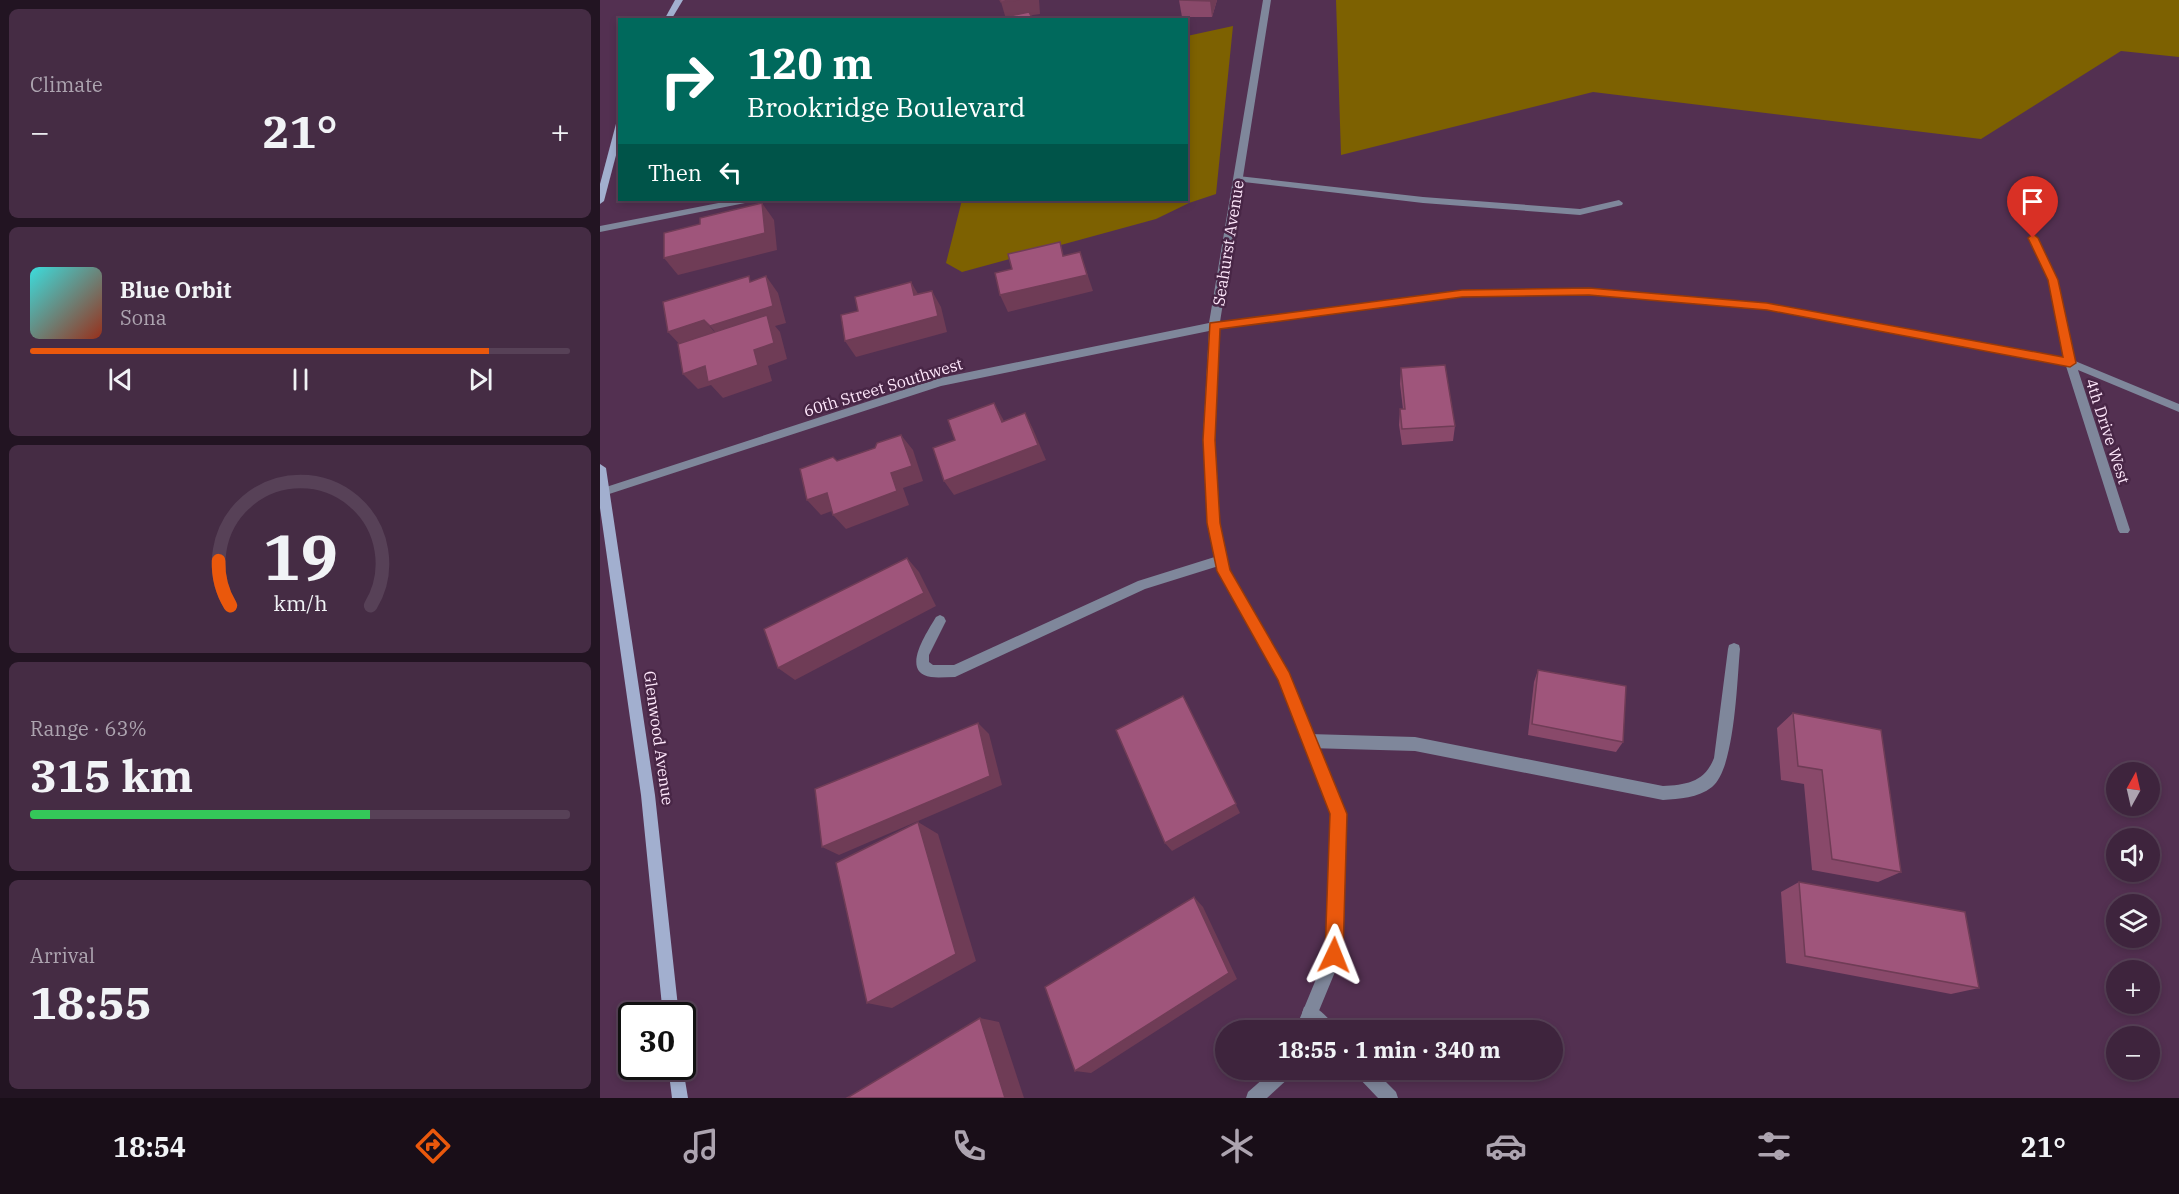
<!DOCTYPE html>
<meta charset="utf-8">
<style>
:root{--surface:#3e243d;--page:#452c44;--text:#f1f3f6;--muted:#ada4b0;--line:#574157;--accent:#ea580c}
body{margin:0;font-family:"IBM Plex Serif",serif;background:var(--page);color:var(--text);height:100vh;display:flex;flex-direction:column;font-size:22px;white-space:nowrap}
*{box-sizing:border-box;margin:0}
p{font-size:20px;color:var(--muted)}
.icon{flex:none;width:33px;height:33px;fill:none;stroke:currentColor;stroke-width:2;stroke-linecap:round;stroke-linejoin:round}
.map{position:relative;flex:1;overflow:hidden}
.drawer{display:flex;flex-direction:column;gap:9px;padding:9px;background:#221422;width:600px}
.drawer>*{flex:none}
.guide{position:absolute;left:18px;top:18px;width:570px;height:183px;border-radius:0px;box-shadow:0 3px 9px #0003,0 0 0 2px var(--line);background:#00695c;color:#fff;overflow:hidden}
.needle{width:39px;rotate:8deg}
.tools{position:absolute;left:1506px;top:762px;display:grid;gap:12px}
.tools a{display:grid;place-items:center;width:54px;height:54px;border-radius:50%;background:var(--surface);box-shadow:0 3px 9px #0003,0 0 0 2px var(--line);font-size:30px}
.speed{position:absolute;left:18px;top:1002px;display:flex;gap:12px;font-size:30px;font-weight:700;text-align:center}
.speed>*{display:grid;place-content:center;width:78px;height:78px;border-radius:50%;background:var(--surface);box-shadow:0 3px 9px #0003,0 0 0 2px var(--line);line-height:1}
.speed .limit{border:3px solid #111;border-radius:9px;background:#fff;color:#111}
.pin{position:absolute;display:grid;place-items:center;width:51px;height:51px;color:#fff;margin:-62px -26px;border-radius:50% 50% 50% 0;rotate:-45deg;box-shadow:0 0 6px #0007}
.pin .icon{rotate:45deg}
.me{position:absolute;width:66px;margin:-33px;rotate:2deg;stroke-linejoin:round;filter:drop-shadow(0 0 4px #0008)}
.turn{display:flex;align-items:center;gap:21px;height:126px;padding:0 30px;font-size:27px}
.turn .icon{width:78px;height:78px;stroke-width:2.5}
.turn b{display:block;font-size:42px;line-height:51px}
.then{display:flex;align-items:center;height:57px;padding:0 30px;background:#0003;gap:12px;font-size:22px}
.big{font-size:45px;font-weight:700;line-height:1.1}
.drawer .card{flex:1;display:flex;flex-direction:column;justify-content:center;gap:9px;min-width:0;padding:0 21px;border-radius:9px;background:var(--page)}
.drawer .dial{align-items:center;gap:0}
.dial svg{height:156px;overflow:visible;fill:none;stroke:var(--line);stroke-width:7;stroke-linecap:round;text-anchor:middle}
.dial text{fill:var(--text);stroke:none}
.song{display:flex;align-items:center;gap:18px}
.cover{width:72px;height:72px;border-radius:9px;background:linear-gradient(135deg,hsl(180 70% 55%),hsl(10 70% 35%))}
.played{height:6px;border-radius:3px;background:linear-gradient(90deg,var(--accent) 85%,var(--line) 85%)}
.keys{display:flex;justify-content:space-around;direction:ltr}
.heat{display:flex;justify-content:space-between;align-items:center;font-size:33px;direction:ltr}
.charge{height:9px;border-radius:4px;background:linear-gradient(90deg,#34c759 63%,var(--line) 0)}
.trip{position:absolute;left:615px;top:1020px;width:348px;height:60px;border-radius:30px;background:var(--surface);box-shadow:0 3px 9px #0003,0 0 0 2px var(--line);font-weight:700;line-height:60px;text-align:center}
.tab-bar{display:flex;height:96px;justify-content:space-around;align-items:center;background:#190e18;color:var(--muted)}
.tab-bar .icon{width:42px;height:42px}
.tab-bar .active{color:var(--accent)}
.tab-bar b{font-size:27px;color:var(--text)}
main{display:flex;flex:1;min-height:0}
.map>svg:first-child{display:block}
.green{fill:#7d6101}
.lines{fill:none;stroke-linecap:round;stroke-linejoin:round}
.lane{fill:#7f879b;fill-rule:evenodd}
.street{fill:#7f879b;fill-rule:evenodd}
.secondary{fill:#a2afcf;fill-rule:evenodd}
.wall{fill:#89496a}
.shaded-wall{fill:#6f3c56}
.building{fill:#9f557b;stroke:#6f3c56;stroke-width:1.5}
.route{fill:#ea580c;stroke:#983908;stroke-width:1.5}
.labels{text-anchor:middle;stroke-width:5;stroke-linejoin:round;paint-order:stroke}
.street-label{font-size:16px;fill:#ffe8fc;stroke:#482646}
</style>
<main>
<section class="drawer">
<div class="card"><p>Climate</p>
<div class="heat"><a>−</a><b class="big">21°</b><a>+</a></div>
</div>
<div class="card">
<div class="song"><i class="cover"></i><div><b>Blue Orbit</b><p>Sona</p></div></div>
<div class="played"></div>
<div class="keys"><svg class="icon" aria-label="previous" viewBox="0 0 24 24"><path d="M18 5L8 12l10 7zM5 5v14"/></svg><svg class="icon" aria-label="pause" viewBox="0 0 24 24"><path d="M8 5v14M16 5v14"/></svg><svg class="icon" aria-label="next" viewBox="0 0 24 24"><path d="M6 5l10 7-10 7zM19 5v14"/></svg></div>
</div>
<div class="card dial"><svg viewBox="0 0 100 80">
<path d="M14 69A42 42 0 1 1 86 69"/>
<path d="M14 69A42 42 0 0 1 8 46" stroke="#ea580c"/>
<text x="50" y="56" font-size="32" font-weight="700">19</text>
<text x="50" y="72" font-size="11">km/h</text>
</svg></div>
<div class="card"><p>Range · 63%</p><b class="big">315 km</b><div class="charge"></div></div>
<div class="card"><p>Arrival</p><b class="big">18:55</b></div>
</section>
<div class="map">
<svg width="1579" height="1098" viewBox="0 0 1579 1098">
<rect width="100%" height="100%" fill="#533051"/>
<g class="green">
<path d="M736,0H1579V57L1521,51L1381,139L993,92L741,155Z"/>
<path d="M633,26L616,194L589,203L556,219L362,272L346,263L362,200H586L587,36Z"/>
</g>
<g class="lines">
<g class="lane">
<path d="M638,176L823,197L980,209L1019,200L1023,203L1022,205L980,215L823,203L635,181L634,179Z"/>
<path d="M134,200H149L145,203L0,232V226Z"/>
<path d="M621,555L625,556L627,560L625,564L545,589L355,677C347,677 338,678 331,677C299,672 328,631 336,617L340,615L344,617L346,621L329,655V662L333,665H354L538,581Z"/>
<path d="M1134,643L1139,645L1140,649C1137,680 1135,769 1112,787C1098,798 1079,799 1063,800L815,751L709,748L704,746L702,741L704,736L709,734L815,737L1063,786C1086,785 1105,782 1114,758L1128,649L1129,645Z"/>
<path d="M710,1005C720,1009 732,1020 735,1030H716L704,1019L702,1013L704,1007Z"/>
<path d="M755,1070H774L796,1092L798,1098H778L757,1076Z"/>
</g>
<g class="street">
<path d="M663,0H671L620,322L862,290L989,289L1167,303L1464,358L1448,280L1428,238L1433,235L1438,238L1458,280L1475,361L1579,404V412L1478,370L1530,530L1528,533H1520L1518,530L1466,366L1167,309L989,295L862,296L619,329L615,440L620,523L630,570L689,673L746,814L742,955L711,1030H695L726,955L732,814L679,680L618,571L608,523L603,440L609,331L341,386L0,497V489L340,378L609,323Z"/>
<path d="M673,1070H693L691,1076L667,1098H646L648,1092Z"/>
</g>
<g class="secondary">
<path d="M75,0H83L71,20H64Z"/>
<path d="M17,120H20V140L4,201L0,204V184Z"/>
<path d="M0,464L6,468L55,795L79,1016H63L41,795L0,508Z"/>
<path d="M82,1062L88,1098H72L68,1066H82Z"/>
</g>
</g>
<g class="wall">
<path d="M579,0H617L612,17H582Z"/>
<path d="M801,368L855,426L853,441L802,445L799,425L800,409H803L800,384Z"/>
<path d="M938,670L1023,742L1016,752L928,735L934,682Z"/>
<path d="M1193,713L1301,872L1278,882L1212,870L1204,784L1181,780L1177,728Z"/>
<path d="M1199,882L1379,988L1351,994L1186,963L1181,892Z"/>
</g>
<g class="shaded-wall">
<path d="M419,0H439L440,14L406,19L401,2Z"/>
<path d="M610,0H617L612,17L610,1Z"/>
<path d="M162,203L174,220L177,250L78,275L64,258Z"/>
<path d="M480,252L493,291L408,312L400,295Z"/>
<path d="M166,276L178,293L186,323L175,326L180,332L187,359L168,366L172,381L123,398L111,385L98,389L83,374L154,350L124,342L110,326Z"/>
<path d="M311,282L321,299L314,295Z"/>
<path d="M332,291L341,307L347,332L256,357L245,341Z"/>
<path d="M104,320L119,337L83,348L68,332Z"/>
<path d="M394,403L403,419L411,437L402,422Z"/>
<path d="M425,413L433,429L446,460L354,495L344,481Z"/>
<path d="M301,435L313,450L323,481L303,488L309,505L246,529L233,515L291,473Z"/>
<path d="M227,493L240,508L221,515L207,500Z"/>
<path d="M307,558L319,572L336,606L195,680L178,668Z"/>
<path d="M583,696L640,813L572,851L565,843Z"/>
<path d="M378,723L389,734L402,785L239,855L222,847Z"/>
<path d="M318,822L338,834L376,961L292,1008L267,1003Z"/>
<path d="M594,897L603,907L637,979L491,1073L475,1071Z"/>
<path d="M380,1018L399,1022L424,1098H405Z"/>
</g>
<g class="building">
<path d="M400,0H419L401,2Z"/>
<path d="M579,0H610V1Z"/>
<path d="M429,12L433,20L395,19Z"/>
<path d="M162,203L165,233L64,258V233L100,224V218Z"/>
<path d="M460,242L463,256L480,252L487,275L400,295L395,273L412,269L408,254Z"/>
<path d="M149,276L150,282L166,276L173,306L110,326L104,320L68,332L63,302Z"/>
<path d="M311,282L314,295L332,291L338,316L245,341L241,315L258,311L255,297Z"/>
<path d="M167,315L174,343L154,350L158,365L108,382L105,366L83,374L78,344Z"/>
<path d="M845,365L855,426L802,429L800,409H805L801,368Z"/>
<path d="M394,403L402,422L425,413L438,445L344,481L333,448L355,440L348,420Z"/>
<path d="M301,435L312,466L291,473L297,491L233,515L227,493L207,500L200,469L233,457L237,461L275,448L277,443Z"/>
<path d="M307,558L324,593L178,668L164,629Z"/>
<path d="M938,670L1026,686L1023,742L932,724Z"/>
<path d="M583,696L636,804L565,843L516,730Z"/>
<path d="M1193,713L1281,730L1301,872L1232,859L1222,770L1198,766Z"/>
<path d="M378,723L390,776L222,847L215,789Z"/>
<path d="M318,822L356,954L267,1003L236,863Z"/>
<path d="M1199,882L1365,912L1379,988L1205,956Z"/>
<path d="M594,897L629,973L475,1071L445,987Z"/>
<path d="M380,1018L405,1098H247Z"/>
</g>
<path class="route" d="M1433,234L1438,238L1458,280L1476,363L1470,367L1167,310L989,295L862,297L620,329L615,440L620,523L630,570L689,672L747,814L743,955L741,962L734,964L728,962L725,955L730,814L678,680L617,571L607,523L603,440L610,323L862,290L989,288L1167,303L1463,357L1448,280L1428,238Z"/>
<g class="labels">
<g class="street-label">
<text transform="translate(628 243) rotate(-81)" y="6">Seahurst Avenue</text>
<text transform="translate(283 387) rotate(-17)" y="6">60th Street Southwest</text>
<text transform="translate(1508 431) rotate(72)" y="6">4th Drive West</text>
<text transform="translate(59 738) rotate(82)" y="6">Glenwood Avenue</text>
</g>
</g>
</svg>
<div class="tools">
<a><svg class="needle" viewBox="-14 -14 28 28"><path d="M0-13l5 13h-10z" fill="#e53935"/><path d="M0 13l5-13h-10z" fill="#ada4b0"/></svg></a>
<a><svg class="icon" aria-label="sound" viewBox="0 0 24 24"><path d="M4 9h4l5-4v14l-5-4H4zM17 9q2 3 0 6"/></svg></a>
<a><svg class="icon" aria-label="layers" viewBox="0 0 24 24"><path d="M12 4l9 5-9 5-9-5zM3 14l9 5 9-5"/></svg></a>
<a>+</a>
<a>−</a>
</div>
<div class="speed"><div class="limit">30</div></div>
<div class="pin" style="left:1433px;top:238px;background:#d93025"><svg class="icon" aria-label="arrive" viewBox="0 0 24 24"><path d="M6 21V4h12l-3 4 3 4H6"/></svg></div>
<svg class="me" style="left:734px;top:955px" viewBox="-20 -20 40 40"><path d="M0-17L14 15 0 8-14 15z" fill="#ea580c" stroke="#fff" stroke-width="4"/></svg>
<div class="trip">18:55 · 1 min · 340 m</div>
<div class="guide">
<div class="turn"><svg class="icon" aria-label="right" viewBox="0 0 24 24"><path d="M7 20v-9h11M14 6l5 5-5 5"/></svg><div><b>120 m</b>Brookridge Boulevard</div></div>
<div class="then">Then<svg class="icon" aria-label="left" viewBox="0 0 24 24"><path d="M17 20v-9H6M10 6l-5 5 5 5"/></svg></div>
</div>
</div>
</main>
<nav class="tab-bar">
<b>18:54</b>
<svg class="icon active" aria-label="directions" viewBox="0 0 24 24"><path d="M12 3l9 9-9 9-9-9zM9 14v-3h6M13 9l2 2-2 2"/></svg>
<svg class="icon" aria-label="music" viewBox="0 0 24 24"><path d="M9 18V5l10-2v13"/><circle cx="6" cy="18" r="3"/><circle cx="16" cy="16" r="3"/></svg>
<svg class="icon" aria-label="phone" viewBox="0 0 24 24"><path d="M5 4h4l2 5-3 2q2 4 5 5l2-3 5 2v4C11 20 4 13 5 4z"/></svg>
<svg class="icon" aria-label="climate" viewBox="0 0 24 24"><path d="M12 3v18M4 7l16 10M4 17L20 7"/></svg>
<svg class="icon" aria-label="car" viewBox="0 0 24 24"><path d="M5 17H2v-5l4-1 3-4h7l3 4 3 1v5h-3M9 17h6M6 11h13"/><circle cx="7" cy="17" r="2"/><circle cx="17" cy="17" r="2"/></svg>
<svg class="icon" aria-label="filters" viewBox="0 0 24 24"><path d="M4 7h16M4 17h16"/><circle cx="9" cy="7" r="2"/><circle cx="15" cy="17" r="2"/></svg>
<b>21°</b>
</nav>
